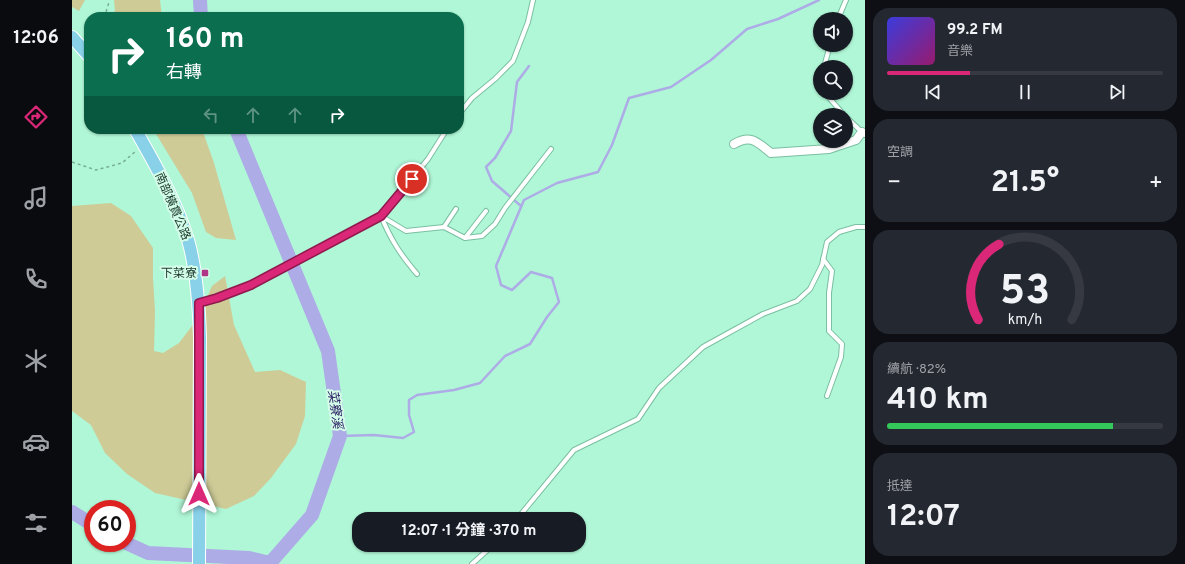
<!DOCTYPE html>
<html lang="zh-TW">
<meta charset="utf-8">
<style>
:root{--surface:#171b24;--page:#242831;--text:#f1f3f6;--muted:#9ea1a6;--line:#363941;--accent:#db2777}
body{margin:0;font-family:Overpass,"Noto Sans TC",sans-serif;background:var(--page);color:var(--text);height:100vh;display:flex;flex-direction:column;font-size:15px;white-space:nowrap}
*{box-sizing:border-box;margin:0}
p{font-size:13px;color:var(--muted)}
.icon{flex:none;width:22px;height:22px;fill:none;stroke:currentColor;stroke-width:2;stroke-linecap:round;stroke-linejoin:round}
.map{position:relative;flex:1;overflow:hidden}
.details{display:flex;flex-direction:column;gap:8px;padding:8px;background:#0d0f14;width:320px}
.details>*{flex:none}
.banner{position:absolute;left:12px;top:12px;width:380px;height:122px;border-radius:16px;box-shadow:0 1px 3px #0004;background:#0b6e4f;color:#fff;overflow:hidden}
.buttons{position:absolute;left:741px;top:12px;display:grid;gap:8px}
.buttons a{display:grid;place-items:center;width:40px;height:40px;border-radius:50%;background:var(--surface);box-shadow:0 1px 3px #0004;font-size:20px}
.speed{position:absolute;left:12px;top:500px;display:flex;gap:8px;font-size:20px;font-weight:700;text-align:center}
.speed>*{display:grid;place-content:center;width:52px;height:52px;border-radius:50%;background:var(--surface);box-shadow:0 1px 3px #0004;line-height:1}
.speed .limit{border:6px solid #d22;background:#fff;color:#111}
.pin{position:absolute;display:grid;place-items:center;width:34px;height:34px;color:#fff;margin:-17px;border:2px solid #fff;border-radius:50%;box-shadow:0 1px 4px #0007}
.me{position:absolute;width:44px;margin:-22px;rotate:0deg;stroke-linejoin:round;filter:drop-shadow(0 0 3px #0008)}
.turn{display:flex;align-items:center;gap:14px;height:84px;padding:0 16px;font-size:18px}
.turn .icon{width:52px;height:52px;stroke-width:2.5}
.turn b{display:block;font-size:28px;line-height:34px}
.lanes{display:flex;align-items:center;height:38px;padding:0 16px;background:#0003;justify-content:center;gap:20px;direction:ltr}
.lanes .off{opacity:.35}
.big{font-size:30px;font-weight:700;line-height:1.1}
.details .tile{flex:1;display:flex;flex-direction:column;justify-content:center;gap:6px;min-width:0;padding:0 14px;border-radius:16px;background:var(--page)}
.details .dial{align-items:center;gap:0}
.dial svg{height:104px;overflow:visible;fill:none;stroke:var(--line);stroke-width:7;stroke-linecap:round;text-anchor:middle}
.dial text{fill:var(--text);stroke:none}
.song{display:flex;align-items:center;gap:12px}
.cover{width:48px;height:48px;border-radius:6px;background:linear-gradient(135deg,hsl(240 70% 55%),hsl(320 70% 35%))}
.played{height:4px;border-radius:2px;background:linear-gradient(90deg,var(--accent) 30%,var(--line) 30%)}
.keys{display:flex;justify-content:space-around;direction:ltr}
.heat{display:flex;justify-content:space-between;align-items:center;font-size:22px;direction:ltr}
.charge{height:6px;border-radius:3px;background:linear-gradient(90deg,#34c759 82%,var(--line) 0)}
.trip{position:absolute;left:280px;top:512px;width:234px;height:40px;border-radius:16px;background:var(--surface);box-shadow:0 1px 3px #0004;font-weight:700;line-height:40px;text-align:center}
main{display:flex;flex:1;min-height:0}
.tab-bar{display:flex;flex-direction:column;width:72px;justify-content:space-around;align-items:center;background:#090b0e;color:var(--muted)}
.tab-bar .icon{width:28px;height:28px}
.tab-bar .current{color:var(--accent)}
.tab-bar b{font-size:18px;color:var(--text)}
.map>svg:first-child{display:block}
.green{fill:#cecb97}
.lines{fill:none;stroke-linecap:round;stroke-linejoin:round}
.stream{stroke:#adace6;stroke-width:2.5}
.river{stroke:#adace6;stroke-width:14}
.lane-casing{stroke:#7abfa1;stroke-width:6}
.street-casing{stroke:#7abfa1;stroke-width:10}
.primary-casing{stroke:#fff;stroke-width:14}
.path{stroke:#77ae96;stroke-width:1.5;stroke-dasharray:3 3;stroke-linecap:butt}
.lane{stroke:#fff;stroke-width:4}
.street{stroke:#fff;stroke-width:8}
.primary{stroke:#88d1e9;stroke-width:12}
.route-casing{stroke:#8e194d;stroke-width:10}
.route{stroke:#db2777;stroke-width:7}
.poi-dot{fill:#b13586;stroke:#d4fde9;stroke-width:1.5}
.labels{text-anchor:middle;stroke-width:4;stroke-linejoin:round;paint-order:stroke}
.street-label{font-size:12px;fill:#203d31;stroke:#d4fde9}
.poi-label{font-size:12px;fill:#203d31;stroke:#d4fde9;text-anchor:end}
.water-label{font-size:13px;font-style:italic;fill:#2e2366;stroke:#d4fde9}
</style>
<main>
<nav class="tab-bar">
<b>12:06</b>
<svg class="icon current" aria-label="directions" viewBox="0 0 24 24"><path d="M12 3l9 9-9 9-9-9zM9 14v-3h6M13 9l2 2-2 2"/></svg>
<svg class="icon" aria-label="music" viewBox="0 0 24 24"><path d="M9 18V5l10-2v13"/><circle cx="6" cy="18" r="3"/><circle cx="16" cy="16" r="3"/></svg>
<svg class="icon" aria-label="phone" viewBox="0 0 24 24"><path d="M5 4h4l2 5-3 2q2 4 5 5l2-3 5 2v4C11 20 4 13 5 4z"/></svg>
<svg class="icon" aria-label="climate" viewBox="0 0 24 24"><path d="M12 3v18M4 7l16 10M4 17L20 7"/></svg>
<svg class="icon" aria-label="car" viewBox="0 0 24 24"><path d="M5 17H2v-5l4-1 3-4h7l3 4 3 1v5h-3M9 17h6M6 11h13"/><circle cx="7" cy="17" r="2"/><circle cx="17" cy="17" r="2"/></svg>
<svg class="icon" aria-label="filters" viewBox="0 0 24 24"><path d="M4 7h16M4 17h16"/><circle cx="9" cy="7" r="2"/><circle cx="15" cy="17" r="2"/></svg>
</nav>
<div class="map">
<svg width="793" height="564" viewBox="0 0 793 564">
<rect width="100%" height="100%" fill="#b0f7d7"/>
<g class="green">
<path d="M0,0H13L7,11L0,7Z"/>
<path d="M42,0H88L90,17H40L43,10Z"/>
<path d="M87,129H130L142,163L164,240L144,238L134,232L120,193L84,134Z"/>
<path d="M39,203L59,216L81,248V278L83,311L82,351L91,353L107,343L126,318L140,286L153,276L162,325L183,372L208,370L234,382L233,416L224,444L199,478L182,496L154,509L83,493L55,474L33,453L19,425L0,411V206Z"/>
</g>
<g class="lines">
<g class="stream">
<path d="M449,206L420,181L414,167L423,158L439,131L445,82L457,66"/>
<path d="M268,436L302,435L331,438L342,432L337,415V400L345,395L382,390L408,383L433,356L458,344L475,317L487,302L480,278L459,272L440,290L429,285L424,266L452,200L485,183L526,172L540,145L557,98L599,87L639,60L675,29L706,19L747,0"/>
<path d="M198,563L199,564"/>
</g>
<g class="river">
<path d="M128,0L129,17"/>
<path d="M0,512L21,525"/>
<path d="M54,543L76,553L177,558L198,563L240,515L268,436L256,351L164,129"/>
</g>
<defs>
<g id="lane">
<path d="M766,19L774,0"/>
<path d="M752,67L758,45"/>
<path d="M753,93L772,115"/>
<path d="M387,114L400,98L423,79L441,61L456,22L461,0"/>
<path d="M774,117L793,135"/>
<path d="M372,227L384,209"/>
<path d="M393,238L414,211"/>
<path d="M751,259L760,271L757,293V331L770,344L769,357L755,396"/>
<path d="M345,274C328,254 319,240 309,216L334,231L372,227L393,238L410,236L423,224L433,208L479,149"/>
<path d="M127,303L145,298L179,285L309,216L356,159L375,129"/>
<path d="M445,519L502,450L566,419L587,388L631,347L691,314L725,301L738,289L750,265L755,242L767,232L784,227H793"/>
<path d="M400,564L421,545"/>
</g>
<path id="street" d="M662,144C679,134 685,142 699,153L757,149L784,140L790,132"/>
<g id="primary">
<path d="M0,37L17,56"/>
<path d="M63,129C83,164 104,201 116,240C125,271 127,305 128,337L127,564"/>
</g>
</defs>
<use href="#lane" class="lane-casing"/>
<use href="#street" class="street-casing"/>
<use href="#primary" class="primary-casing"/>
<g class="path">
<path d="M31,17L34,12L37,2"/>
<path d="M0,162L24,170L50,163L64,151"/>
</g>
<use href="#lane" class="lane"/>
<use href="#street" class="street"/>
<use href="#primary" class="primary"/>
</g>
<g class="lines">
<defs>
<path id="route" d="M127,494V303L145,298L179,285L309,216L340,179"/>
</defs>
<use href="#route" class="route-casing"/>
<use href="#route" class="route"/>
</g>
<rect class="poi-dot" x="129" y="269" width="8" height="8" rx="2"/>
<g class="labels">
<g class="street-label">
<text transform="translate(101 206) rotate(67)" y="4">南部橫貫公路</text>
</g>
<g class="poi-label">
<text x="125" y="277">下菜寮</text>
</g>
<g class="water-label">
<text transform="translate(264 409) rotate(82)" y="5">菜竂溪</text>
</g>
</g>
</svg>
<div class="buttons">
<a><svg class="icon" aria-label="sound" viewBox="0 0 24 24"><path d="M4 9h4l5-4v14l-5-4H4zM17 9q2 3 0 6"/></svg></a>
<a><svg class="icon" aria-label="search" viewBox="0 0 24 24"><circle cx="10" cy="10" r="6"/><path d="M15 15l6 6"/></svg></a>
<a><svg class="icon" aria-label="layers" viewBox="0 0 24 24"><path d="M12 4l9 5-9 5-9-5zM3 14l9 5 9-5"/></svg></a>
</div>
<div class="speed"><div class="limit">60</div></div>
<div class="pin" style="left:340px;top:179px;background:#d93025"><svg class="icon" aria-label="arrive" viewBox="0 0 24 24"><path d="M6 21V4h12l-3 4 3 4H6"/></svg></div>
<svg class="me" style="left:127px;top:494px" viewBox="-20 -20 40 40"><path d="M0-17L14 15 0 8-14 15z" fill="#db2777" stroke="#fff" stroke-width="4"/></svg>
<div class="trip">12:07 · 1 分鐘 · 370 m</div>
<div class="banner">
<div class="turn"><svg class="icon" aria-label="right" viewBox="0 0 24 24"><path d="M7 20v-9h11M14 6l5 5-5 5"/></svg><div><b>160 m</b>右轉</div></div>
<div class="lanes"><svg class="icon off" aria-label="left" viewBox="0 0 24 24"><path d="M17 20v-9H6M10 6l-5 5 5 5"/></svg><svg class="icon off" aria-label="ahead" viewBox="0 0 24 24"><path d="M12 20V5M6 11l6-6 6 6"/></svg><svg class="icon off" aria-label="ahead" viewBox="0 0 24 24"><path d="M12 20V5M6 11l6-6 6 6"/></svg><svg class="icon" aria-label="right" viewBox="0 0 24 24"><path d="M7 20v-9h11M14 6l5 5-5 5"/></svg></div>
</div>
</div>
<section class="details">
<div class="tile">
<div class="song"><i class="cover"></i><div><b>99.2 FM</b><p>音樂</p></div></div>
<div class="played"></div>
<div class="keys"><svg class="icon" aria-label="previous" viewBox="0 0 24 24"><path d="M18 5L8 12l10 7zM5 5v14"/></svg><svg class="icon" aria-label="pause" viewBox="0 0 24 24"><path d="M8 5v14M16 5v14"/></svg><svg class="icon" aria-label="next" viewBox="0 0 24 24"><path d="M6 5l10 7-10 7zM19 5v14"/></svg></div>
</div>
<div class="tile"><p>空調</p>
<div class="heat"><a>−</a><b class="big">21.5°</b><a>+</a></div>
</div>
<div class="tile dial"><svg viewBox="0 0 100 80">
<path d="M14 69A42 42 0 1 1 86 69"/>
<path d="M14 69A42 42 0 0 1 30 11" stroke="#db2777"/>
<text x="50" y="56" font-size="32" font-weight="700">53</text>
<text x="50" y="72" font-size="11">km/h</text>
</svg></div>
<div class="tile"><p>續航 · 82%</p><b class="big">410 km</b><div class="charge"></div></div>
<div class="tile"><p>抵達</p><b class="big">12:07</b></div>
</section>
</main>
